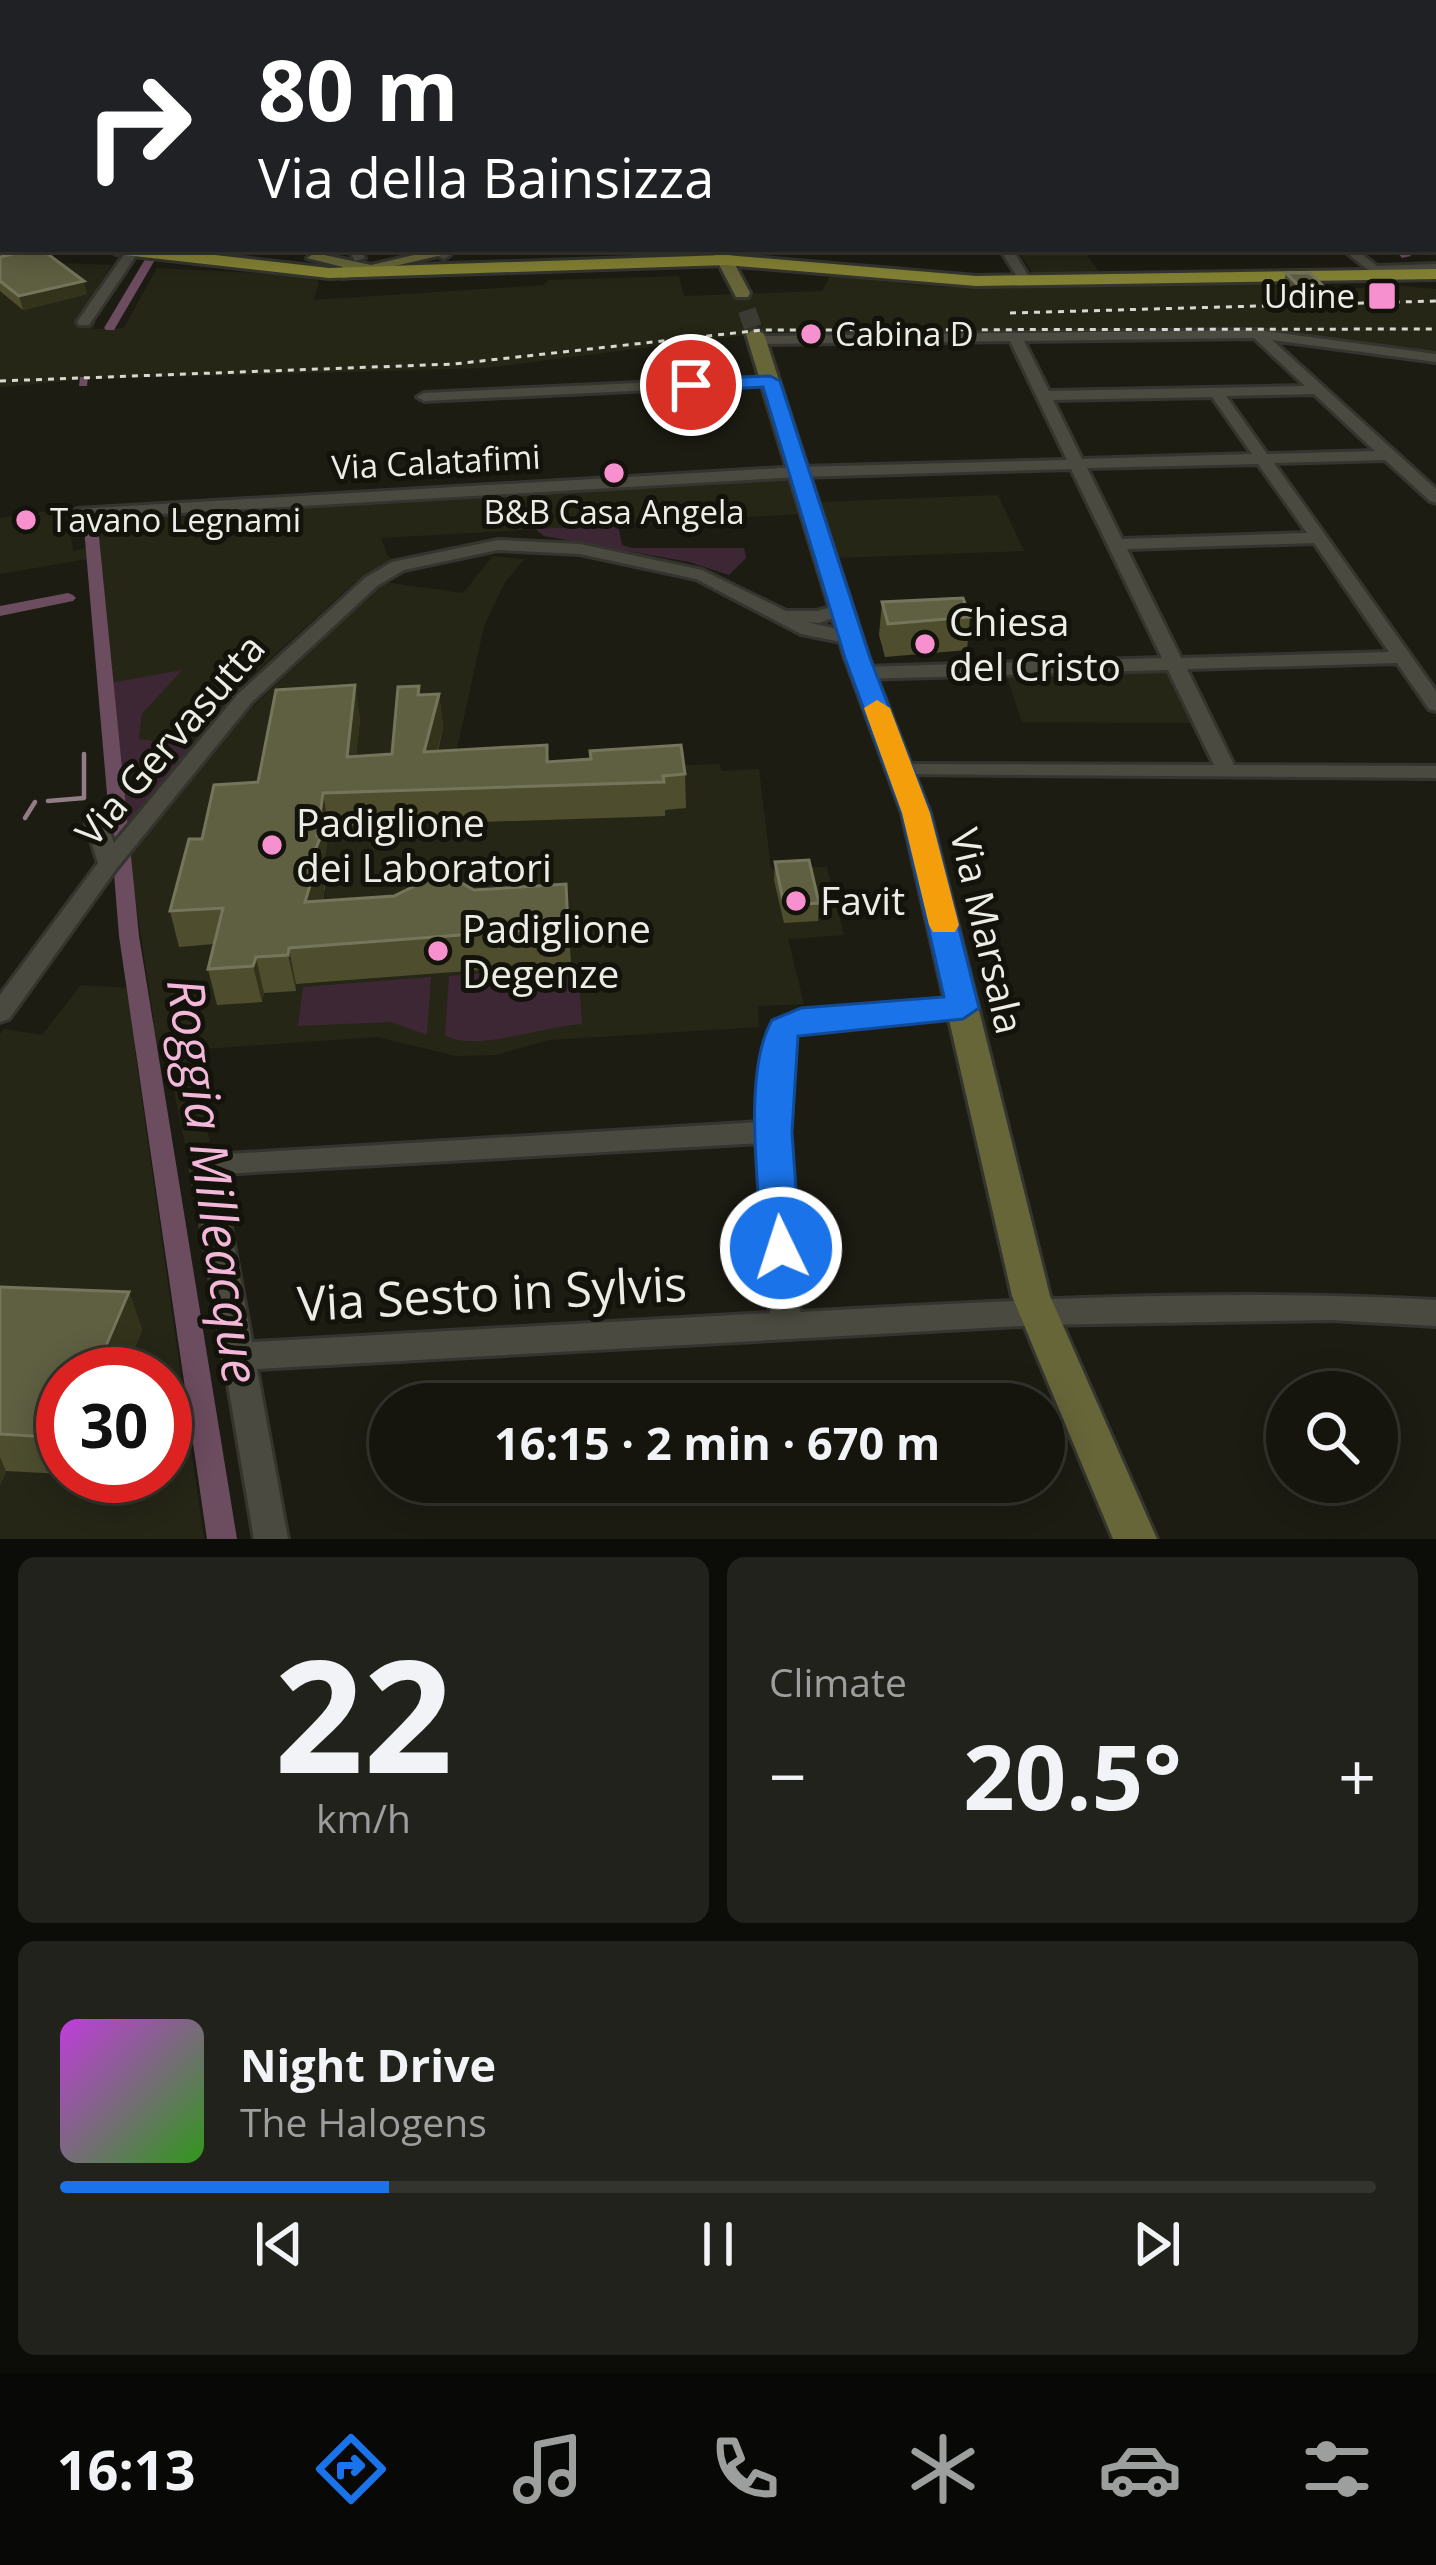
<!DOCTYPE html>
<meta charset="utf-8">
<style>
:root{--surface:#15150e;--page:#22221c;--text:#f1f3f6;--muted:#9d9f9e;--line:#34342e;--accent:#1a73e8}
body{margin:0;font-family:"Open Sans",sans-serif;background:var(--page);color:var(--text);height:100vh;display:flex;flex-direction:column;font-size:45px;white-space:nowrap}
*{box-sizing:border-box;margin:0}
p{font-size:39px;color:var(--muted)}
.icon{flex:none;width:66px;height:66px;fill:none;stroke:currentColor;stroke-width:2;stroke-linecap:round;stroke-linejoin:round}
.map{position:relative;height:1539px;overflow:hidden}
.details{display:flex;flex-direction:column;gap:18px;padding:18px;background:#0c0c08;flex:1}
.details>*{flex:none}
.banner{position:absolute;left:0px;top:0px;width:1437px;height:252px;box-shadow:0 6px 30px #0003,0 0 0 3px var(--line);background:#202124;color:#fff;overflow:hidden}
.buttons{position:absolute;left:1266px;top:1371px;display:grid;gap:24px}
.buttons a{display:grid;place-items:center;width:132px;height:132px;border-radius:50%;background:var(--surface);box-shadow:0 6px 30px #0003,0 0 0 3px var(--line);font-size:60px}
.speed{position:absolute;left:36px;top:1347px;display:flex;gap:24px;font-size:60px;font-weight:700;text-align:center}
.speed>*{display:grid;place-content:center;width:156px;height:156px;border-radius:50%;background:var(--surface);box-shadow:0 6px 30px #0003,0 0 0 3px var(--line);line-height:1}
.speed .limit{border:18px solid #d22;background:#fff;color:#111}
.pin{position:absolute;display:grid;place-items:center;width:102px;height:102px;color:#fff;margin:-51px;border:6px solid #fff;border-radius:50%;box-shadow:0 3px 12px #0007}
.me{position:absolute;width:132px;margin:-66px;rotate:356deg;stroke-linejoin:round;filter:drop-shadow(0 0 9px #0008)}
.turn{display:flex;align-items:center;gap:42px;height:252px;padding:0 60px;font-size:54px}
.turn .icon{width:156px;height:156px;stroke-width:2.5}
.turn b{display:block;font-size:84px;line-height:102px}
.big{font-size:90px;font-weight:700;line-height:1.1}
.details .tile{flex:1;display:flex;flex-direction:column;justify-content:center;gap:18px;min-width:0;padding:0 42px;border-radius:18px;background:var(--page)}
.details .dial{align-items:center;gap:0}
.dial b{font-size:156px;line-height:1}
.song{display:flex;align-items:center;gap:36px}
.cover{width:144px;height:144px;border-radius:18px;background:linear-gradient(135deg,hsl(290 70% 55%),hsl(110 70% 35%))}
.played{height:12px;border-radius:6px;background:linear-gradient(90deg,var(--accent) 25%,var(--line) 25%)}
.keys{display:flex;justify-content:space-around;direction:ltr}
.heat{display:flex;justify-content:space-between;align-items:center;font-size:66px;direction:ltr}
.details .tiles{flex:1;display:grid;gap:18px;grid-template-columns:1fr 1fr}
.tile:last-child{grid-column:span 2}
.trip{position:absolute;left:369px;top:1383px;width:696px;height:120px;border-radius:60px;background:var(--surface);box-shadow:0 6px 30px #0003,0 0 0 3px var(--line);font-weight:700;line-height:120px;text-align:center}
.tab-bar{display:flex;height:192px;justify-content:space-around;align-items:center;background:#080806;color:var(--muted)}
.tab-bar .icon{width:84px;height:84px}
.tab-bar .current{color:var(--accent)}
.tab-bar b{font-size:54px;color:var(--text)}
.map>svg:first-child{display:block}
.built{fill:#262617;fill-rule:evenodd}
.green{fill:#3e2735}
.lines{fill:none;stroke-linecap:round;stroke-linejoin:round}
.stream{stroke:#927c88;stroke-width:4.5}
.canal{fill:#6c4c5f;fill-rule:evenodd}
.secondary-tunnel{stroke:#3b3b33;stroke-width:18;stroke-dasharray:18 9;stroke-linecap:butt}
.street-casing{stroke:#353530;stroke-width:6}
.secondary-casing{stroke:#353530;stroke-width:6}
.primary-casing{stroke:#353530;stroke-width:6}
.street{fill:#4a4a40;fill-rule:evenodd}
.secondary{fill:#676639;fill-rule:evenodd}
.primary{fill:#848233;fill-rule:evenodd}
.rail{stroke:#d7d8d0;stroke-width:3;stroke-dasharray:6 6;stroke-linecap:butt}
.wall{fill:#4e4e2f}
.shaded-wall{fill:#33331b}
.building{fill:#5f5f42;stroke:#75755c;stroke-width:3}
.route{fill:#1a73e8;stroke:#114b97;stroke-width:3}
.slow{fill:#f59e0b}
.poi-dot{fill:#f690cf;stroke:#13130b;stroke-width:4.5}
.labels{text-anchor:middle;stroke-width:10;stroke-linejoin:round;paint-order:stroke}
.far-poi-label{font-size:33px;fill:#ecede6;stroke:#13130b;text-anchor:start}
.far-street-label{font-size:33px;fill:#ecede6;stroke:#13130b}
.poi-label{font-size:39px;fill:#ecede6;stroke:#13130b;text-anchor:start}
.street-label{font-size:39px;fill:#ecede6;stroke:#13130b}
.near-street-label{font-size:48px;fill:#ecede6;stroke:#13130b}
.near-water-label{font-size:51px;font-style:italic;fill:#f2b7d9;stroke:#13130b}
</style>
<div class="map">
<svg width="1436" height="1539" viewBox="0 0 1436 1539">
<rect width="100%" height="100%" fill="#1c1c13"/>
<g class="built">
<path d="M0,245L22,249L35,262L112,265L77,321L96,322L93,329L124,328L157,268L297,275L319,281L314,300L543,285L549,280L679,276L684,296L822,291L830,276L943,287L1279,281L1303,282L1314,292L1392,285L1436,289V355L1288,334L768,332L487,368L91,379L0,387Z"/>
<path d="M1017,249H1082L1100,273L1033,274Z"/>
<path d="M782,479L792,482L801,514L381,538L388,557L397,561L355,582L246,681L195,746L139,739L142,714L180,671L110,683L99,557L0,574V518L54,510L53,519L69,522L73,551L98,545L97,516Z"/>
<path d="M998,495L1024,551L835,558L819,502Z"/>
<path d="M493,556L524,559L504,584L484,626L452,772L720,764L721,771L759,769L771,869L827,867L844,935L788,939L804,1004L758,1006L759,1027L549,1040L496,1055L456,1056L377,1037L188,1050L210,1142L185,1144L164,1044L135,1051L204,1539H0V1034L4,1029L42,1035L81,985L126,988L134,1027L154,1022L129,857L236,723L383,582L463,593ZM63,1374H165V1476H63Z"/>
<path d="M1169,671L1194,723L1022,722L1006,675Z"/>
</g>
<g class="green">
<path d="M618,525L622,545L632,548H744L746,558L729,575L689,562L544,536L535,529Z"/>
<path d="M182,670L142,714L139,739L195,746L130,826L124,828L110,683Z"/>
<path d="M578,966L582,1024C544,1026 472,1053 445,1035L449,976Z"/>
<path d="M431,977L427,1035L391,1022L298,1026L303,987Z"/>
</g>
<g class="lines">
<g class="stream">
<path d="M48,801L84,798V754"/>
<path d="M25,818L35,802"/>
</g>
<g class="canal">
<path d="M3,191V197L0,198V192Z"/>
<path d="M1394,249H1405L1411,256L1402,258Z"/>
<path d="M147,256L156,258L114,330H106L104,328Z"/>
<path d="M80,377H88L87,386H79Z"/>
<path d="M90,513L97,517L128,828L126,832L129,836L139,936L237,1539H207L119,936L111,836L113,832L110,828L83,517Z"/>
<path d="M68,593L73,595L76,598L73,601L0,616V606Z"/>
</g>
<path class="secondary-tunnel" d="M747,310L755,334"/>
<defs>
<g id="street">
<path d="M375,0H385L388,3H378Z"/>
<path d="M480,0H488L489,3H481Z"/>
<path d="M769,0H779L781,2L773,3Z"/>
<path d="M1436,22V28L1434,29V23Z"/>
<rect x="0" y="45" width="3" height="6"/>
<rect x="1434" y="127" width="2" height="6"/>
<path d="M0,140L3,141V147L0,146Z"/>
<rect x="1434" y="193" width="2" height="6"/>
<path d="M128,249L139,251L89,325H79L77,322Z"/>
<path d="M348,249H360L365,258L355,261Z"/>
<path d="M423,249H440L450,255L444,259Z"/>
<path d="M1000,249H1012L1031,280L1029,283H1021Z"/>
<path d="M1342,249H1355L1377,266L1436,264V272L1386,273L1385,279L1381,280Z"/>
<path d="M1257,330L1436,354V362L1272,340L1436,489V503L1430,501L1385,460L1274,463L1436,691V711L1429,709L1397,663L1187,669L1234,765L1436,766V778L894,774L890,770L894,766L901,764L1214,765L1168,670L862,679L852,673L862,667L1162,658L1071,469L799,477L77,519L69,514L77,509L799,467L1067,460L1010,341L757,344L750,340L757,336ZM1254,338L1305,386L1049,391L1024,341ZM1314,394L1375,451L1267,454L1226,396ZM1212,397L1252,454L1082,459L1053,400ZM1258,464L1307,533L1122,539L1087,468ZM1314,543L1389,652L1181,658L1127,549Z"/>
<path d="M770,377L775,378V384L424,401L417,397L424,393Z"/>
<path d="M498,540L580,544L702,570L786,611H817L842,604L848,605L851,609L848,613L819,623L807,622L858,634L860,638L851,644L801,634L696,579L580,554L498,550L404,570L377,586L252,702L117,868L9,1019L0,1022V995L98,863L86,824L89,819H105L114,843L238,694L365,578L392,562Z"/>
<path d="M963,999L972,1002L976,1008L972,1014L806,1029L794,1036L788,1132L800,1312C1012,1300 1224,1288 1436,1300V1326L1332,1320L1037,1325L257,1369L288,1539H254L191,1164L195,1156L761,1122L769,1032L773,1025L792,1014ZM761,1143L770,1313L252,1342L221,1174Z"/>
</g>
<g id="secondary">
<path d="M538,0H623L628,3H533Z"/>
<rect x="1434" y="76" width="2" height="8"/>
<rect x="1434" y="184" width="2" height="8"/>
<path d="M440,249H468L343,278L335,273L343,267L307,258L315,253L371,265Z"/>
<path d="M711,249H727L750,293L748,297H736Z"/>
<path d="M755,329L764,334L869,658L930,813L1050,1296L1157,1539H1113L1012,1296L902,813L845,658L746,334Z"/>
</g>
<g id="primary">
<path d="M262,0H274L260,3Z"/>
<rect x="0" y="29" width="3" height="8"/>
<path d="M3,172V183L0,184V173Z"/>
<rect x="1434" y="175" width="2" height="10"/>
<path d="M3,196V207L0,208V197Z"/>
<path d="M0,226L3,227V237L0,236Z"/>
<path d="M107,249H163L329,268L726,255L976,276L1436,269V279L976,286L726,265L329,278L116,254Z"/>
</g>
</defs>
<use href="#street" class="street-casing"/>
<use href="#secondary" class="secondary-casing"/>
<use href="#primary" class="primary-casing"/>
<use href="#street" class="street"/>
<use href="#secondary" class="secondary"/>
<use href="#primary" class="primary"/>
<g class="rail">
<path d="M1010,313L1436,301"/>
<path d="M0,381L454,364L762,330L1436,329"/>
</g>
</g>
<g class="wall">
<rect x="940" y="0" width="92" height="3"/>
<path d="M0,257L87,294L23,310L0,291Z"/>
<path d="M1286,273L1324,287L1321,300L1298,301L1283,286Z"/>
<path d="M882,602L970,617L967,650L885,657L879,635Z"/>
<path d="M420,694H439L443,727L438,751L547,745L549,762L685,774L686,808L665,810V816L329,827L325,857L328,871L324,880L325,889L323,892V901L566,884L571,963L296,984V991L264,993L262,1002L217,1005L208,969L214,944L179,947L170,911L202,839L258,782L360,718L356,756L392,754Z"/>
<path d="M775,862L819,903L818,921L784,923L774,880Z"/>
<path d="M0,1287L129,1292L142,1330L124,1374H63V1474L6,1471L0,1485Z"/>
</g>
<g class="shaded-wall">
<rect x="228" y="0" width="27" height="3"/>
<path d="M1003,0H1032V3H1002Z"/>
<path d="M1241,0H1275L1261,3H1240Z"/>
<path d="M84,281L87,294L23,310L19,296Z"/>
<path d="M355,685L360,718L353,791L347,757Z"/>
<path d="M439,694L443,727L429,786L424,752Z"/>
<path d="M323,793L329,827L325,857L328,871L324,880V898L312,937L305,902Z"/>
<path d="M289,948L296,984V991L288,955Z"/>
<path d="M256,957L264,993L262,1002L253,966Z"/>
<path d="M129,1292L142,1330L124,1374H94Z"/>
<path d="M0,1457L6,1471L0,1485Z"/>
</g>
<g class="building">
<path d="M34,249H41L84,281L19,296L0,281V257Z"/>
<path d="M1286,273H1310L1324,287L1301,288Z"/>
<path d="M963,598L970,617L888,624L882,602Z"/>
<path d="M355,685L347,757L392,754L398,687L419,686L418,695L439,694L424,752L547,745V762L591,759L590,751L681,745L685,774L663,776L664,782L323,793L317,836H321L314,853H319L312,861L317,862L305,902L394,896L429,879L458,881L474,890L566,884L568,927L289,948L288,955L256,957L253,966L208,969L223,908L170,911L189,839H202L214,785L258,782L276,690Z"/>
<path d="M809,860L819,903L784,905L775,862Z"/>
<path d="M0,1287L129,1292L94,1374H63V1438L0,1434Z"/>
</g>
<path class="route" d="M770,376L780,381L870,658L930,813L979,1008L963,1019L798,1036L792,1132L800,1248L795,1259L781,1264L768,1259L762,1248C759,1187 742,1073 772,1020L801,1008L944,997L902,813L845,658L763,387L691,391L682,385L691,379Z"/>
<path class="slow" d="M877,700L890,708L930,813L959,925L955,932H933L929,925L902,813L864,708Z"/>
<g class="poi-dot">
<rect x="1367" y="281" width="30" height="30" rx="6"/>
<circle cx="811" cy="334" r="12"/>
<circle cx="614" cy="473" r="12"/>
<circle cx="26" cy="520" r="12"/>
<circle cx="925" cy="644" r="12"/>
<circle cx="272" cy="845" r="12"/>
<circle cx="796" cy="901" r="12"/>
<circle cx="438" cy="951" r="12"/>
</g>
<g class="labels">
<g class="far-poi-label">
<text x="1355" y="308" text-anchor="end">Udine</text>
<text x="835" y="346">Cabina D</text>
<text x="614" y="524" text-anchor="middle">B&amp;B Casa Angela</text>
<text x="50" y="532">Tavano Legnami</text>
</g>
<g class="far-street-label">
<text transform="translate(436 462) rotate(-3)" y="12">Via Calatafimi</text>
</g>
<g class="poi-label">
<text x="949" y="636">Chiesa<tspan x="949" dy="45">del Cristo</tspan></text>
<text x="296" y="837">Padiglione<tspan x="296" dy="45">dei Laboratori</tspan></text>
<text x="820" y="915">Favit</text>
<text x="462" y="943">Padiglione<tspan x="462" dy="45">Degenze</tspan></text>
</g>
<g class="street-label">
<text transform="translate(170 740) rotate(-49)" y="14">Via Gervasutta</text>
<text transform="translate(987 931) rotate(77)" y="14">Via Marsala</text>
</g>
<g class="near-street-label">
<text transform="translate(492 1294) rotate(-3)" y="17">Via Sesto in Sylvis</text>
</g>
<g class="near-water-label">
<text transform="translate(213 1181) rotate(82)" y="18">Roggia Milleacque</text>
</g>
</g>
</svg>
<div class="buttons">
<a><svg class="icon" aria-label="search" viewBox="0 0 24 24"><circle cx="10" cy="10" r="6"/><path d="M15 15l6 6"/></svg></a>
</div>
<div class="speed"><div class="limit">30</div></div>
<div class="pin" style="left:691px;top:385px;background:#d93025"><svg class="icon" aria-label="arrive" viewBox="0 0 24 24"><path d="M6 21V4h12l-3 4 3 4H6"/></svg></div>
<svg class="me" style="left:781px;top:1248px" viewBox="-20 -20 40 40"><circle r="17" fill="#1a73e8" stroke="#fff" stroke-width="3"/><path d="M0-11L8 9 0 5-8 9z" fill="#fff"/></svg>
<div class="trip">16:15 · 2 min · 670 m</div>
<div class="banner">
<div class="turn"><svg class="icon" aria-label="right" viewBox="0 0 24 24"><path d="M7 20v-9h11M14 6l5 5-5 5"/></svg><div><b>80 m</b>Via della Bainsizza</div></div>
</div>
</div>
<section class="details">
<div class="tiles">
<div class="tile dial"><b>22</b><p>km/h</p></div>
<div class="tile"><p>Climate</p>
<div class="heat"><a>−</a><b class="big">20.5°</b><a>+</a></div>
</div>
<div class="tile">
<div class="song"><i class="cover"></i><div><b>Night Drive</b><p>The Halogens</p></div></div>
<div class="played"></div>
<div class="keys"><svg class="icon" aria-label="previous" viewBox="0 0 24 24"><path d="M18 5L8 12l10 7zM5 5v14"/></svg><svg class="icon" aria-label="pause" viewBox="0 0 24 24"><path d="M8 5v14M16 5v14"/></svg><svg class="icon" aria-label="next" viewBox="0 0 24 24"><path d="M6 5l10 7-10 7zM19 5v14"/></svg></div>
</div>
</div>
</section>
<nav class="tab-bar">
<b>16:13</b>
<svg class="icon current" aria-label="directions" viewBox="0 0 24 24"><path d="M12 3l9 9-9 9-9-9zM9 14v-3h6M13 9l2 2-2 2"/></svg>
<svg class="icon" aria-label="music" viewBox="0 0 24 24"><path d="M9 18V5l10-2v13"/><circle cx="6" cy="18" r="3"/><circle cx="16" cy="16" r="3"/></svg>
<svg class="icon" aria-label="phone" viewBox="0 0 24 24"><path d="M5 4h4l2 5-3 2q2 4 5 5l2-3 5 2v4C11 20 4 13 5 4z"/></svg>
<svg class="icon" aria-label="climate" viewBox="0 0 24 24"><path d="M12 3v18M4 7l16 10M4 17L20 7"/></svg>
<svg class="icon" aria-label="car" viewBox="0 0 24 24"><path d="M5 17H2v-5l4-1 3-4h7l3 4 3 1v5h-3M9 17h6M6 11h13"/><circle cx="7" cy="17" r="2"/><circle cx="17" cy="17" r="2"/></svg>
<svg class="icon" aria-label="filters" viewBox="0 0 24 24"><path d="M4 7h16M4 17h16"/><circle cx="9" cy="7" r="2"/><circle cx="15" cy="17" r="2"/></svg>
</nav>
